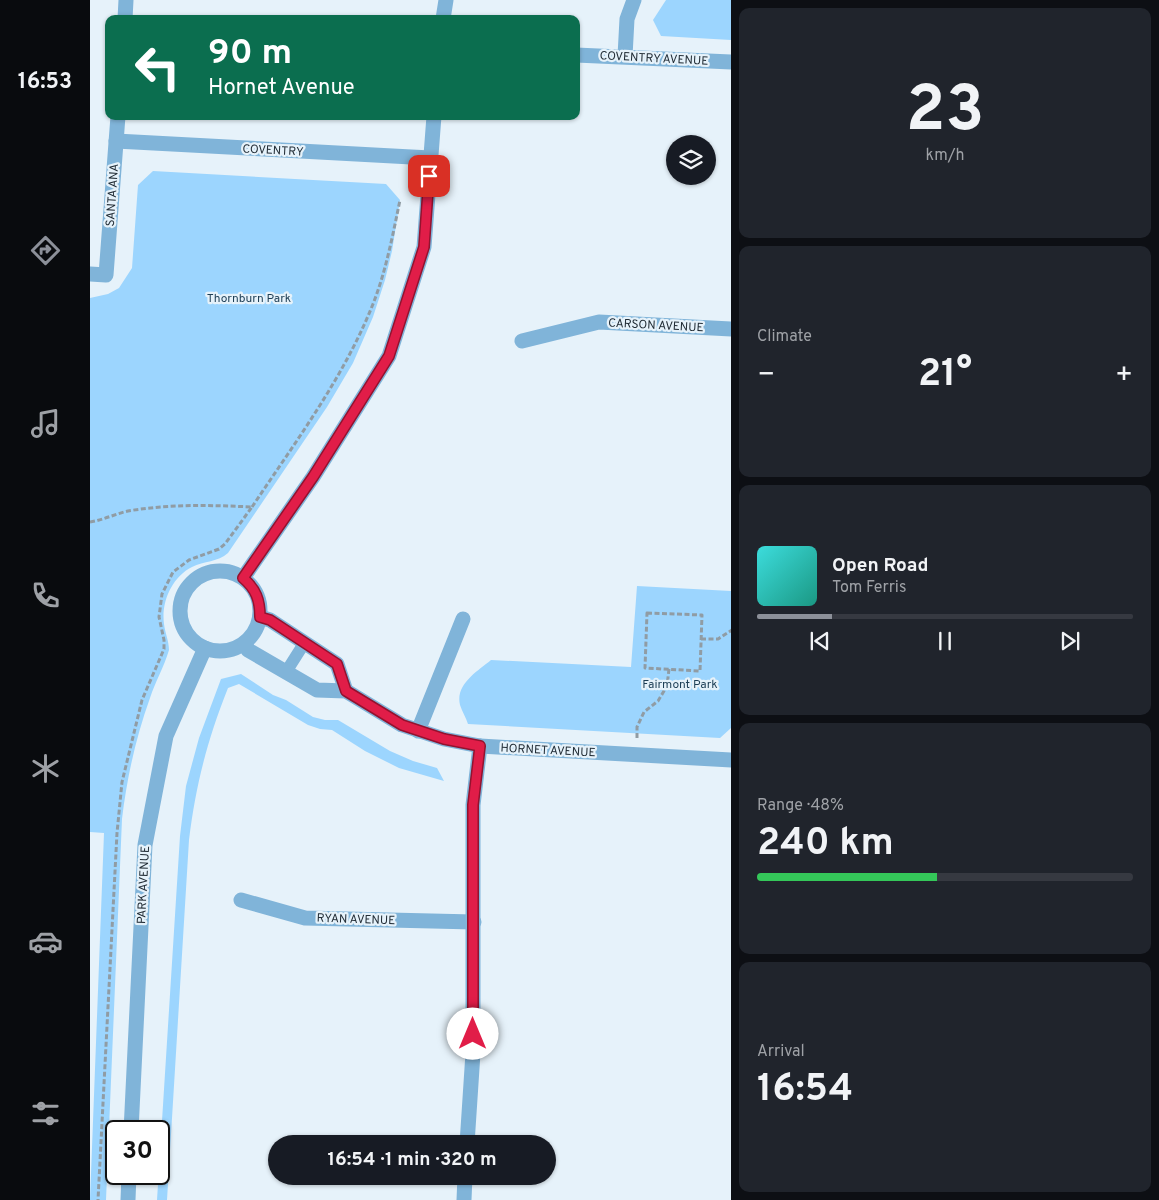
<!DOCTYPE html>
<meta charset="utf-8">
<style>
:root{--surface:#171b24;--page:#20242c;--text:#f1f3f6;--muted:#9ea1a6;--line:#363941;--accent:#8c9099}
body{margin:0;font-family:Overpass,sans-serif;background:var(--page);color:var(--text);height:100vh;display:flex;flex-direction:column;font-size:19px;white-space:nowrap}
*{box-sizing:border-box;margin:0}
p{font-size:16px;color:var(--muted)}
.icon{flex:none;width:28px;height:28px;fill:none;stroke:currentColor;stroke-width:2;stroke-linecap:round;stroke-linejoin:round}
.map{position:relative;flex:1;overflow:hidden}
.details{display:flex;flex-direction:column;gap:8px;padding:8px;background:#0d0f14;width:428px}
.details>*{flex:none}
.hud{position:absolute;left:15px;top:15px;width:475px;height:105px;border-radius:10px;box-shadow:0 1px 4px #0004;background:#0b6e4f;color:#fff;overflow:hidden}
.tools{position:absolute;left:576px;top:135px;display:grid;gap:10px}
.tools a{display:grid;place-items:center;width:50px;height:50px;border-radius:50%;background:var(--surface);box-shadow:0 1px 4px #0004;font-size:25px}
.speed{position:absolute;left:15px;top:1120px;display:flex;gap:10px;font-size:25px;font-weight:700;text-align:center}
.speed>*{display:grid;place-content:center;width:65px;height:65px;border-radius:50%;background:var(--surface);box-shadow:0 1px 4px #0004;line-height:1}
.speed .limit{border:2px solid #111;border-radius:8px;background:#fff;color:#111}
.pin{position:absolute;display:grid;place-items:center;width:42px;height:42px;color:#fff;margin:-21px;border-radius:10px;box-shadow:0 2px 8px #0006}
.me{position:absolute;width:55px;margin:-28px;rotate:0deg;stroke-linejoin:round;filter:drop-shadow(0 0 4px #0008)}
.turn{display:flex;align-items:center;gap:18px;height:105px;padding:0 20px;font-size:22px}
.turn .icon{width:65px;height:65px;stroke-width:2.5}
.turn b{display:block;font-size:35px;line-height:42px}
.big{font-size:38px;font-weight:700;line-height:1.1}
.details .card{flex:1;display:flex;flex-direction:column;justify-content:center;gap:8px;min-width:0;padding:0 18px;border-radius:10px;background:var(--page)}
.details .dial{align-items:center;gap:0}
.dial b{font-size:65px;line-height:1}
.song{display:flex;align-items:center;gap:15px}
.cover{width:60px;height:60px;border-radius:8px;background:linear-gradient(135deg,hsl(180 70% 55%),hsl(170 70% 35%))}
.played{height:5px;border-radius:2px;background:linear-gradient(90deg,var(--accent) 20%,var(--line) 20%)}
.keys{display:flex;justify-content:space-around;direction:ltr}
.heat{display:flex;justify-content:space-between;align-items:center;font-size:28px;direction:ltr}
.charge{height:8px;border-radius:4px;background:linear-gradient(90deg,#34c759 48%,var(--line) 0)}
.trip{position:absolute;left:178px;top:1135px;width:288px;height:50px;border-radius:25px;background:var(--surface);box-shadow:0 1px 4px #0004;font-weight:700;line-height:50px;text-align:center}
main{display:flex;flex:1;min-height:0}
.dock{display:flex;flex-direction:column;width:90px;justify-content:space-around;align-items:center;background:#090b0e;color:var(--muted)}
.dock .icon{width:35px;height:35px}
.dock .current{color:var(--accent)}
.dock b{font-size:22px;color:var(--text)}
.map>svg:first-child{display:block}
.green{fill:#9cd5fe}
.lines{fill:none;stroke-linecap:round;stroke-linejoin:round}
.path{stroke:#909ca4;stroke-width:3;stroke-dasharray:5 2.5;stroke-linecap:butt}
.service{stroke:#80b4d9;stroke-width:12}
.minor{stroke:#80b4d9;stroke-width:15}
.route-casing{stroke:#92132f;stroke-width:12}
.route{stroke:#e11d48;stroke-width:9}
.labels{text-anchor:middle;stroke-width:4.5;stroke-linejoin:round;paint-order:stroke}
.street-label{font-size:12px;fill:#222d36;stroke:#e6f2fa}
.park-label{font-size:12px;fill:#1d3e55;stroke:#e6f2fa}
</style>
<main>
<nav class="dock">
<b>16:53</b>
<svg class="icon current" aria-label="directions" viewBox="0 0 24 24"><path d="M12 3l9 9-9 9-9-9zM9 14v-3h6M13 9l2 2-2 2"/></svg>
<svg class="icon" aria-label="music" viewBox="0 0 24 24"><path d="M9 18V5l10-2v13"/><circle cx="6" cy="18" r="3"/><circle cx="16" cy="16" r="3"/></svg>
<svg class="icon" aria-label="phone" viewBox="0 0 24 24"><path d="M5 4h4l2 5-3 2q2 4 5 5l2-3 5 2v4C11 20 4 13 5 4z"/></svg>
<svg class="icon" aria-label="climate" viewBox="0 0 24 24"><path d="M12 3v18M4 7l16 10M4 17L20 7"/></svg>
<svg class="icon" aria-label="car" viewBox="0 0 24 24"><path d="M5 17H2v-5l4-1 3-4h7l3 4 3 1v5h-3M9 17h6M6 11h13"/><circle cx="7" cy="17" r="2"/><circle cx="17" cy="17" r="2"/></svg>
<svg class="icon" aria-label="filters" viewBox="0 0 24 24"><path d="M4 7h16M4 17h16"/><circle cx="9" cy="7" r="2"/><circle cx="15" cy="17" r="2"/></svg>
</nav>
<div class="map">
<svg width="642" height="1200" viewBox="0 0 642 1200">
<rect width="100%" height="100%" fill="#e6f2fa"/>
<g class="green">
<path d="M576,0H641V40L571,36L563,20Z"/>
<path d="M63,171L296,184L310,200L302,251L295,280L283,317L263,363L237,407L138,553C128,562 114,561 102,567C82,577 71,602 74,624C75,633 79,641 79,650C74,667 65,682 60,698C46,737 37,777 32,819L16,1200H0L14,833L0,832V298L18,294L29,288L42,268L48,185Z"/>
<path d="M547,586L641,591V728L630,738L378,724C376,718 372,711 370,705C365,684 388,671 401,660L541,667Z"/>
<path d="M151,674L183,695L196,700L223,717L235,720H248L300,751L323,761L347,768L354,781L309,768L275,751L242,730L230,729L218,725L149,684L138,688C117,741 106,784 99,840L77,1200H67L90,836L96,786L109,738L131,679Z"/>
</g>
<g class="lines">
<g class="path">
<path d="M162,507C206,441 254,377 283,304C296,271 303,234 310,200"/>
<path d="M0,522C13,520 25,514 38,511C79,504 120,505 162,507L135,544L129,549L99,560L83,572L72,594L69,617L74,640V649L52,700L32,782L27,833L8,1200"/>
<path d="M557,613L612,615L610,671L555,668Z"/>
<path d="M611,639H628L642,630"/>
<path d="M547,738V727L554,712L568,701L577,686L579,669"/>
</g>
<path class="service" d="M196,672L215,642"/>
<g class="minor">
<path d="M35,19L36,0"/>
<path d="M353,19L356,0"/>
<path d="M486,55L642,62"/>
<path d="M535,56L537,19L544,0"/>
<path d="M26,141L340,158"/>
<path d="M0,274L16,275L28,116"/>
<path d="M432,341L509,322L642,329"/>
<circle cx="130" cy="611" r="40"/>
<path d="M153,578L223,477L299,356L334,247L344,116"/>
<path d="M170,617L180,620L247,664L256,691"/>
<path d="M155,643L158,650L227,690L256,691L312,725L354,739L390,746L642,760"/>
<path d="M328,731L373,619"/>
<path d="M151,900L215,918L384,922"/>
<path d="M41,1131L55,845L76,736L115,648"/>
<path d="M377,1144L383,1053V805L390,746"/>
<path d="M38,1200L39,1174"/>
<path d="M374,1200L375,1176"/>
</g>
</g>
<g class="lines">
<defs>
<path id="route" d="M339,176L334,247L299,356L223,477L153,578C166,589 170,600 170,617L180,620L247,664L256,691L312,725L354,739L390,746L383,805V1034"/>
</defs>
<use href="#route" class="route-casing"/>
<use href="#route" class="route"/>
</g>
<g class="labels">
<g class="street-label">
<text transform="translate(564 58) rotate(3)" y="4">COVENTRY AVENUE</text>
<text transform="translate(183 150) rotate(3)" y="4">COVENTRY</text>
<text transform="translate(22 195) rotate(-86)" y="4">SANTA ANA</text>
<text transform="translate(566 325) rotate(3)" y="4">CARSON AVENUE</text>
<text transform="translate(458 750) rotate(3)" y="4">HORNET AVENUE</text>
<text transform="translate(53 885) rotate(-87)" y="4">PARK AVENUE</text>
<text transform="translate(266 919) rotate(2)" y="4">RYAN AVENUE</text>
</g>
<g class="park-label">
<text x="159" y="302">Thornburn Park</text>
<text x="590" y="688">Fairmont Park</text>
</g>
</g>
</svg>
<div class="tools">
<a><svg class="icon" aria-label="layers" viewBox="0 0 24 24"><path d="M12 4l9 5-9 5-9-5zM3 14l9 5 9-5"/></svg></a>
</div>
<div class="speed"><div class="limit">30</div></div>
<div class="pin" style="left:339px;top:176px;background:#d93025"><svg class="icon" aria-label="arrive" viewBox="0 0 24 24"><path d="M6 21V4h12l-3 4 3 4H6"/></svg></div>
<svg class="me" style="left:383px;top:1034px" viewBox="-20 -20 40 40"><circle r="19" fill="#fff"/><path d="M0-13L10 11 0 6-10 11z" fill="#e11d48"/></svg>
<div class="trip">16:54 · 1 min · 320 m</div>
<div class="hud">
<div class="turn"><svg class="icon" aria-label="left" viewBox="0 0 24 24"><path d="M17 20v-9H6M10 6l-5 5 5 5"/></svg><div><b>90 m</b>Hornet Avenue</div></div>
</div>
</div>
<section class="details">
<div class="card dial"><b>23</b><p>km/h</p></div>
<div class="card"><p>Climate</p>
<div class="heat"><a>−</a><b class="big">21°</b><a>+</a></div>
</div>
<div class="card">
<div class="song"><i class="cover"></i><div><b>Open Road</b><p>Tom Ferris</p></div></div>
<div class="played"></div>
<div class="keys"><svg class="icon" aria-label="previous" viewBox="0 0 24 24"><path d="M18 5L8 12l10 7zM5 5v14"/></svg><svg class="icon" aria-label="pause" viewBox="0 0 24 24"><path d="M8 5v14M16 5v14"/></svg><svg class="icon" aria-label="next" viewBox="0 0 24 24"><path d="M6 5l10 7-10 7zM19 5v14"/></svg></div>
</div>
<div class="card"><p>Range · 48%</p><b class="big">240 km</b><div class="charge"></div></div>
<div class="card"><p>Arrival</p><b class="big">16:54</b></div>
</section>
</main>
